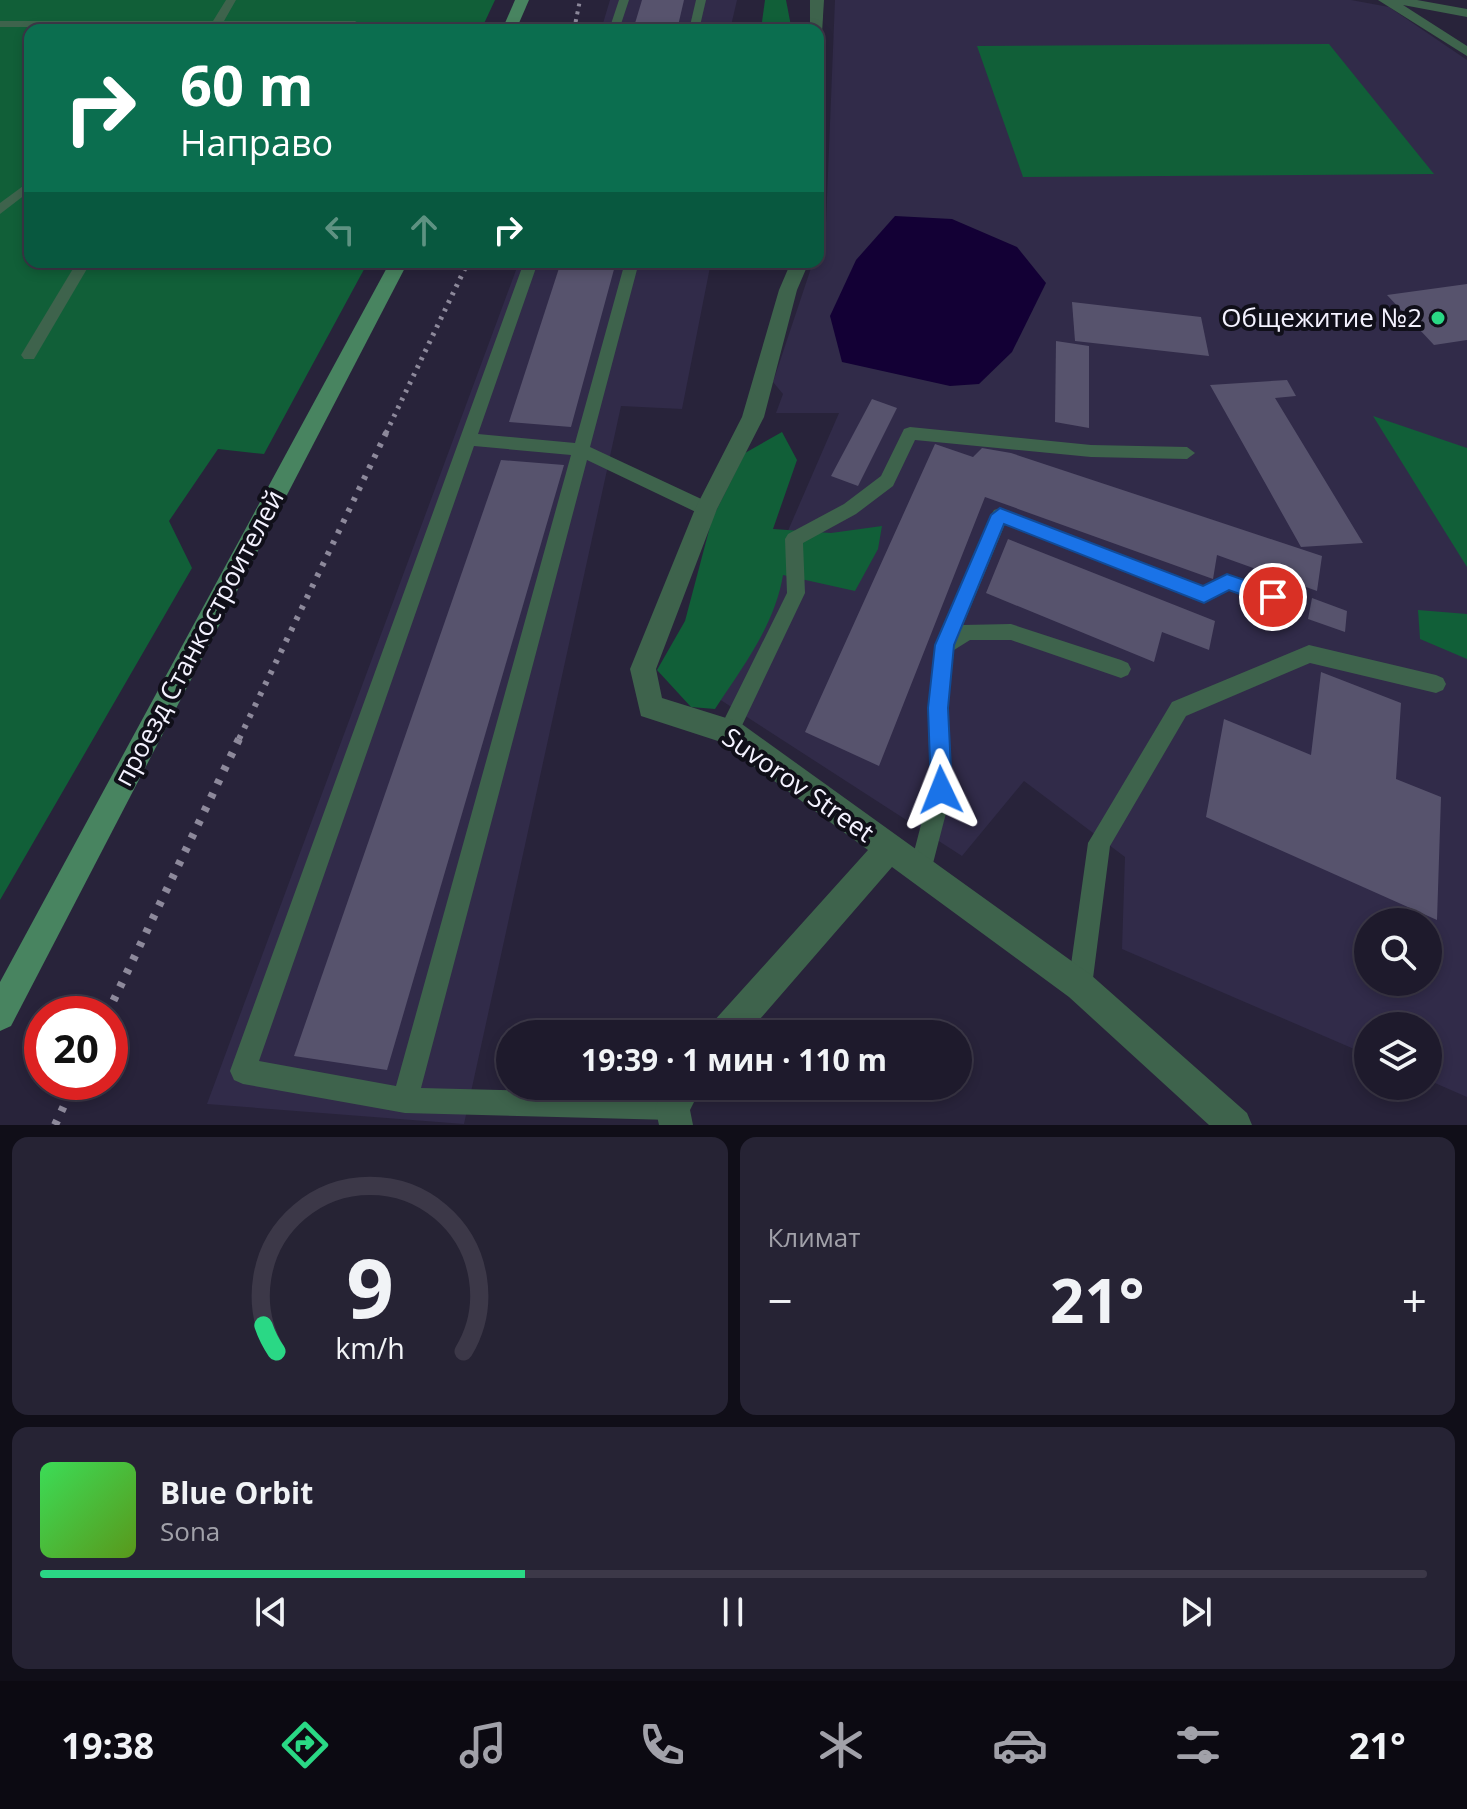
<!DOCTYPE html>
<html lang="ru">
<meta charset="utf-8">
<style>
:root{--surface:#1e1a2c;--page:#262334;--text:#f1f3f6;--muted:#a1a1a9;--line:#3c3848;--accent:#2ad885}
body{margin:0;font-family:"Open Sans",sans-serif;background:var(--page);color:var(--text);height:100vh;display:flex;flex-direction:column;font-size:30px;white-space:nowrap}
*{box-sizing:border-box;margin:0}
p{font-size:26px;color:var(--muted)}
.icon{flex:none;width:44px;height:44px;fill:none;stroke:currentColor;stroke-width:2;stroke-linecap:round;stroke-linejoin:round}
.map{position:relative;height:1125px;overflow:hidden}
.side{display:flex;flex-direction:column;gap:12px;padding:12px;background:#100e18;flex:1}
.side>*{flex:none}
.hud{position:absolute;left:24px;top:24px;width:800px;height:244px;border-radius:16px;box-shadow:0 4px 12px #0003,0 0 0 2px var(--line);background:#0b6e4f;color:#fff;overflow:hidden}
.controls{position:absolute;left:1354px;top:908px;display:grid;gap:16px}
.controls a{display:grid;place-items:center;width:88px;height:88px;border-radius:50%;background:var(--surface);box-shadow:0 4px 12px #0003,0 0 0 2px var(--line);font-size:40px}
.speed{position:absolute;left:24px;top:996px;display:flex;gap:16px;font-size:40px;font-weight:700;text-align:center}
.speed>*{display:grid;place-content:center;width:104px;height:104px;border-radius:50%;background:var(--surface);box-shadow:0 4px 12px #0003,0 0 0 2px var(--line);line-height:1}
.speed .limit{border:12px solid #d22;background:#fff;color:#111}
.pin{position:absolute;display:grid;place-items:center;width:68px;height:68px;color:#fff;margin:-34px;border:4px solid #fff;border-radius:50%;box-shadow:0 2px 8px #0007}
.me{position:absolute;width:88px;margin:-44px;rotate:358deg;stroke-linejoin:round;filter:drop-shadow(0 0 6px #0008)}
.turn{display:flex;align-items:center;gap:28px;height:168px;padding:0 24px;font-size:36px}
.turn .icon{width:104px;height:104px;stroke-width:2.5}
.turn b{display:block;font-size:56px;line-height:68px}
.lanes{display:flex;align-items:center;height:76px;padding:0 24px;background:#0003;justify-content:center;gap:40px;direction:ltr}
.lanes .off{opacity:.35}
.big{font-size:60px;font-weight:700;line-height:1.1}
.side .widget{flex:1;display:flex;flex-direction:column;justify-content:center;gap:12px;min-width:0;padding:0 28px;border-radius:16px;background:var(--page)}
.side .dial{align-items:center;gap:0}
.dial svg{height:208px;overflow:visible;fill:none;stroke:var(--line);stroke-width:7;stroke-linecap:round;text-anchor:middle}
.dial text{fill:var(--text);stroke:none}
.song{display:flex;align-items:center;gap:24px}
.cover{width:96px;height:96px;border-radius:12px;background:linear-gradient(135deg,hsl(130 70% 55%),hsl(90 70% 35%))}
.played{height:8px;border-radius:4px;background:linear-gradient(90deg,var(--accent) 35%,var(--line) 35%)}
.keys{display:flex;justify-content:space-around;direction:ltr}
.heat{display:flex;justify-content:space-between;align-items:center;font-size:44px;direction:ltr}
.side .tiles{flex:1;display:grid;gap:12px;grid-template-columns:1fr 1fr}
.widget:last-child{grid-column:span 2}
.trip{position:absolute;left:496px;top:1020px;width:476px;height:80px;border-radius:40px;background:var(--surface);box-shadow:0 4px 12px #0003,0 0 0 2px var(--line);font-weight:700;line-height:80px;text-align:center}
.menu{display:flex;height:128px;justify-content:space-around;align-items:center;background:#0c0a12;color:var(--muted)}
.menu .icon{width:56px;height:56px}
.menu .active{color:var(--accent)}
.menu b{font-size:36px;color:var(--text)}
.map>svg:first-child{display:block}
.built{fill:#312b49;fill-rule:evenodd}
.green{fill:#115f38}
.water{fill:#130035}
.building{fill:#57536d}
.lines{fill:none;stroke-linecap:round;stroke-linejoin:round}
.service{fill:#3e634c;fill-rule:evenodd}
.minor{fill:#3e634c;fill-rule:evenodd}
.secondary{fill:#488460;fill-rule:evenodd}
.rail-far3{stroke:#8d899b;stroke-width:4;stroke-dasharray:3 5;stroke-linecap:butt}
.rail-far2{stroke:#8d899b;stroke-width:5;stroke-dasharray:3 6;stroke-linecap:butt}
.rail-far1{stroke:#8d899b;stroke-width:6;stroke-dasharray:4 8;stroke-linecap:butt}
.rail{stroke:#8d899b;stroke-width:8;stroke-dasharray:5 10;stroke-linecap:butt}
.route{fill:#1a73e8;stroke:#114b97;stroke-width:2}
.poi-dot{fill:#2ad885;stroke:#100f19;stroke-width:3}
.labels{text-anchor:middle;stroke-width:8;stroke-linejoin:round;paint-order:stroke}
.poi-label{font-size:26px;fill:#f4f2ff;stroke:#100f19;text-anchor:end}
.street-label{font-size:26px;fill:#f4f2ff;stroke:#100f19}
</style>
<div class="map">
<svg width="1467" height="1125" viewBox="0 0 1467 1125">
<rect width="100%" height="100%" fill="#28233a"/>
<g class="built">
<path d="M610,0H737L730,30H601Z"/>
<path d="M835,0H1351L1389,7L1467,60V1097L1428,1080V1026H1368V1055L1122,949L1125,857L1024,781L962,856L716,697L839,413H776L783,394L773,382L813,262H818V247L826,222ZM1368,922H1428V982H1368Z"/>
<path d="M519,262H711L682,409L621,406L464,1124L207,1104Z"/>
</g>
<g class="green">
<path d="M0,0H495L481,30H30V262H368L264,454L218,449L169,521L192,568L0,900Z"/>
<path d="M765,0H786L791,26L761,29Z"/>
<path d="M1329,44L1434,174L1023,177L977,46Z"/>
<path d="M1373,416L1467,448V567Z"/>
<path d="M782,432L797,460L773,529L831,533L882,526L878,549L855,591L783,575C775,625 742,668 715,709L691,707L657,670L685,621L712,519L745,453Z"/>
<path d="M1418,610L1467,614V659L1420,639Z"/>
</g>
<path class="water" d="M895,216L952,219L1017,247L1046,283L1012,352L979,384L950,386L842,362L830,316L856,260Z"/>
<g class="building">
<path d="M642,0H684L677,30H633Z"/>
<path d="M561,262H616L571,427L509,422Z"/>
<path d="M1467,284V340L1434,345L1387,295Z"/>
<path d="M1072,302L1201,317L1209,356L1075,341Z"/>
<path d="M1056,341L1089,346V428L1055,422Z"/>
<path d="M1287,380L1296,396L1275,398L1363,543L1301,547L1210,385Z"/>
<path d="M872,399L897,408L858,486L831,476Z"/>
<path d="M935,444L973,457L982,448L1011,453L1322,556L1317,591L1217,555L1213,579L985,497L879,766L805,732Z"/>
<path d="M501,460L564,465L387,1070L294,1056Z"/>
<path d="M1008,539L1215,621L1209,650L1162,632L1154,662L986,593Z"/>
<path d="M1312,598L1347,611L1345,632L1308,619Z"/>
<path d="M1321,672L1401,703L1396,779L1441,797L1437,920L1206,817L1224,719L1311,755Z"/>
</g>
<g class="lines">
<g class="service">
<path d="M226,0H236L224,21H355L360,24L355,27H220L218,30H208L209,27H0V21H213Z"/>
<path d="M619,0H629L619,30H609Z"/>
<path d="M696,0H706L699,30H689Z"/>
<path d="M30,181V191L0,214V203Z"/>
<path d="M77,262H91L34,359H24L21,355Z"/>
<path d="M524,262H538L478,434L575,443L625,262H639L590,447L712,504L715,509L712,514H700L587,460L421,1088L672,1094L681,1098L685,1107L681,1116L672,1120L405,1113L243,1084L234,1080L230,1071ZM474,446L571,455L396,1086L259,1061Z"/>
<path d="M910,427L1091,445L1187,447L1195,453L1187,459L1091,457L915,440L893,486L856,514L803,543L805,593L736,738L729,741L722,738L719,731L722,724L787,593L785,539L788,534L844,504L881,476L904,429Z"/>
<path d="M1000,508L1203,586L1227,574L1302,599L1304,605L1302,611L1295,613L1229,590L1204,603L1005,524L963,625L1011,624L1121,660L1128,663L1131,669L1128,675L1121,678L1011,640H970L954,650L948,708L952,790L931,871L928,879L920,882L912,879L909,871L930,790L928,708L935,645L991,515L994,510Z"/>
<path d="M1309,645L1436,675L1443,678L1446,684L1443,690L1436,693L1310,663L1186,716L1110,846L1092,986L1088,994L1080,998L1072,994L1068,986L1088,843L1172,702Z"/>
</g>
<g class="minor">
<path d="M810,0H824L822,33L810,30Z"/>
<path d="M1378,0H1417L1467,9V17L1403,5L1467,46V56Z"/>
<path d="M791,262H809L797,290L764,417L717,509L656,669L662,698L739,722L1091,975L1247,1113L1252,1125H1209L1069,997L892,867L747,1034H709L713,1022L868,850L721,742L641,716L630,669L695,509L742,417L779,290Z"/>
<path d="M666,1086H702L690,1110L693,1125H659L655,1107Z"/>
</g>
<g class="secondary">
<path d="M515,0H529L516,30H502Z"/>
<path d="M390,262H408L11,1026L0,1031V982Z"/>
</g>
<path class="rail-far3" d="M574,30L580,0"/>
<path class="rail-far2" d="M386,433L468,262"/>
<path class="rail-far1" d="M239,739L387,431"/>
<g class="rail">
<path d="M107,1014L240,737"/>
<path d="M55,1125L75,1082"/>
</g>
</g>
<path class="route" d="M1000,508L1203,586L1227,574L1279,592L1282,597L1279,603L1273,606L1229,590L1204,603L1004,524L954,645L948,708L952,790L949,797L941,801L934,797L931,790L928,708L935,645L991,515Z"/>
<circle class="poi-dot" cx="1438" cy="318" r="8"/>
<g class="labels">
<g class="poi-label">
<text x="1422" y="327">Общежитие №2</text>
</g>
<g class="street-label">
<text transform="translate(199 638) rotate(-62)" y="9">проезд Станкостроителей</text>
<text transform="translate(798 785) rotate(35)" y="9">Suvorov Street</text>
</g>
</g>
</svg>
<div class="controls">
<a><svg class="icon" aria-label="search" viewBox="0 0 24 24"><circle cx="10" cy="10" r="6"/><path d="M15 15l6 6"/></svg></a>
<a><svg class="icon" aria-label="layers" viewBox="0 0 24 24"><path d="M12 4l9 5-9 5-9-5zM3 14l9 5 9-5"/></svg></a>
</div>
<div class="speed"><div class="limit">20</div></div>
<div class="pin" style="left:1273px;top:597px;background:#d93025"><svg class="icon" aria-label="arrive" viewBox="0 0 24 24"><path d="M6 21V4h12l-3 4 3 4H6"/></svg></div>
<svg class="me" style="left:941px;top:790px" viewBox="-20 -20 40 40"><path d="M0-17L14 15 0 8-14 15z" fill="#1a73e8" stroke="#fff" stroke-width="4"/></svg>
<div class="trip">19:39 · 1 мин · 110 m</div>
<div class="hud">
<div class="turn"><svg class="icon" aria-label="right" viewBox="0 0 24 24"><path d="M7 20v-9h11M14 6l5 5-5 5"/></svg><div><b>60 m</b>Направо</div></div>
<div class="lanes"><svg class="icon off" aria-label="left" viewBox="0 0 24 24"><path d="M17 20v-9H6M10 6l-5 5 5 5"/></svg><svg class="icon off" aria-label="ahead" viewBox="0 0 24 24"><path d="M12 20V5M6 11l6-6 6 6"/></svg><svg class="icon" aria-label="right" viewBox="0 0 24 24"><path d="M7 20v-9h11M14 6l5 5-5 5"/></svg></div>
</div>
</div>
<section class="side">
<div class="tiles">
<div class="widget dial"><svg viewBox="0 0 100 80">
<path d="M14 69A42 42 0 1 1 86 69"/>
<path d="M14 69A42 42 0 0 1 9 59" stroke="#2ad885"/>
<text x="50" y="56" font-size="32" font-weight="700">9</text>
<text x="50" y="72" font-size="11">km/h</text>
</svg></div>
<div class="widget"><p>Климат</p>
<div class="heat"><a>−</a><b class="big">21°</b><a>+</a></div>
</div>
<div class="widget">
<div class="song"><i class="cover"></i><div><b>Blue Orbit</b><p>Sona</p></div></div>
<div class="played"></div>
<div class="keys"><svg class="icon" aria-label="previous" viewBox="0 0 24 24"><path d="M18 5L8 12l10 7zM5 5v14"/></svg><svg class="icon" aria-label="pause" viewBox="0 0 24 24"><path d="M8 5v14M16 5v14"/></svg><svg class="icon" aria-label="next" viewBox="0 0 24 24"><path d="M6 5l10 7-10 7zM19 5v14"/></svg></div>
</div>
</div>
</section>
<nav class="menu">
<b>19:38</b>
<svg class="icon active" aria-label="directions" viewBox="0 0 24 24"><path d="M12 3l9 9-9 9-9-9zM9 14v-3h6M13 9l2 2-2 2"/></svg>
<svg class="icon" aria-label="music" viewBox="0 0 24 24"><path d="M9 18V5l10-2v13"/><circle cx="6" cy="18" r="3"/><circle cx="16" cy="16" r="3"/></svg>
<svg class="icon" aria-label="phone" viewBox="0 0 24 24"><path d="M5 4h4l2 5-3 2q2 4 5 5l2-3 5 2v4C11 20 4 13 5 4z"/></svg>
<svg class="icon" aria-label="climate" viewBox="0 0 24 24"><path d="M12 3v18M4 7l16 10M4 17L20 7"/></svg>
<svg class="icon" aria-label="car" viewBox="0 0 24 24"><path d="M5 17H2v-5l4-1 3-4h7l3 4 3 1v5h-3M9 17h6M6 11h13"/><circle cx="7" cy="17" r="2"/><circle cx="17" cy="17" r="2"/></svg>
<svg class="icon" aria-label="filters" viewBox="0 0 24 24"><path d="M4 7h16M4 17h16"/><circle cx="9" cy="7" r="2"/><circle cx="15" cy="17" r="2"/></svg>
<b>21°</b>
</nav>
